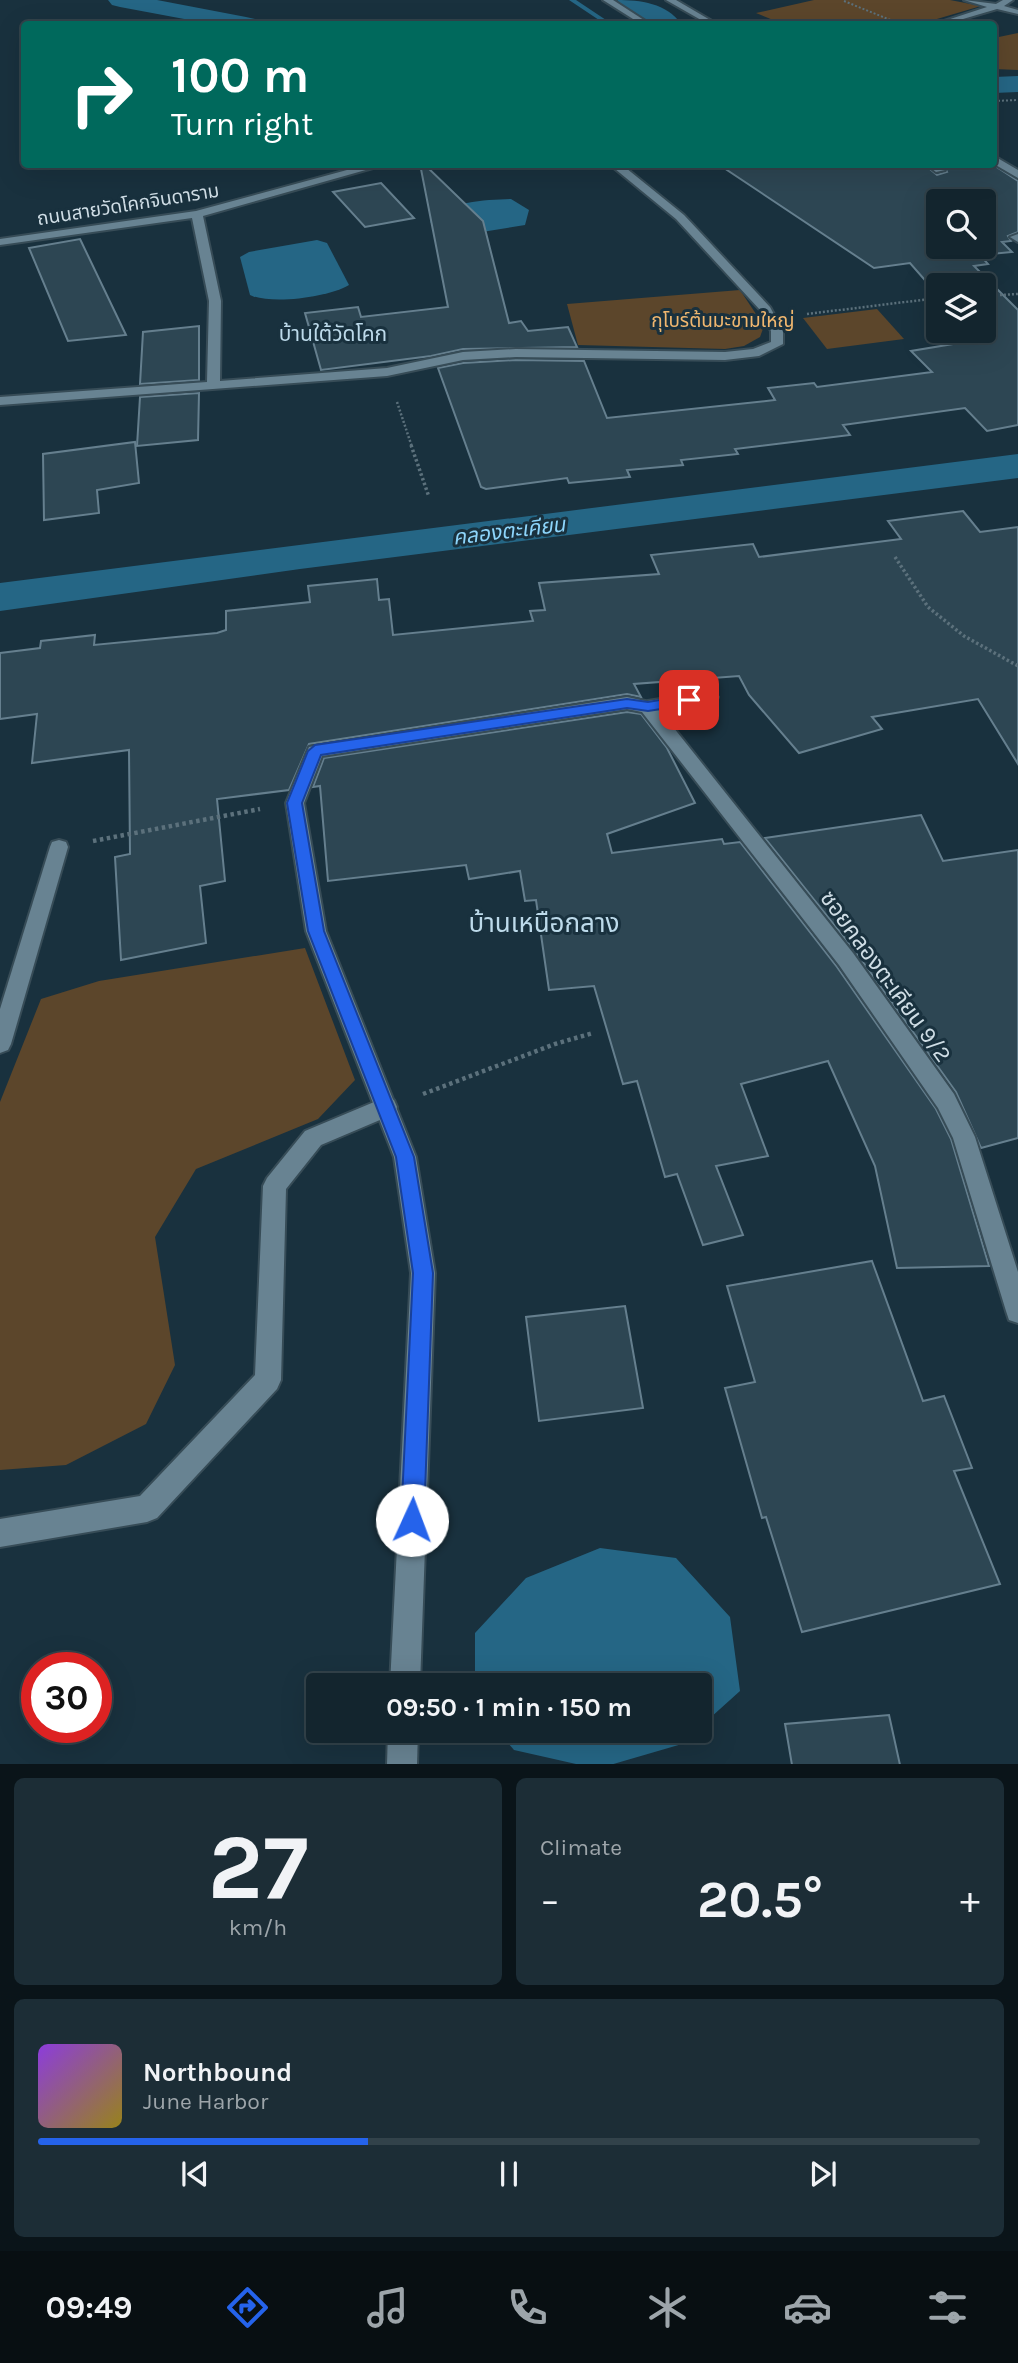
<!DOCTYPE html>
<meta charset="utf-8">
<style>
:root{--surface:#13252e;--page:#1c2d36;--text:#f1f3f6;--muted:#9da5aa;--line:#32424a;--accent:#2563eb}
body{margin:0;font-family:Karla,"Noto Sans Thai",sans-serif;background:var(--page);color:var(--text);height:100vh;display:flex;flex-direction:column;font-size:26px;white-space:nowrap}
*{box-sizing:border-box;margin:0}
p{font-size:23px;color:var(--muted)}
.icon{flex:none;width:38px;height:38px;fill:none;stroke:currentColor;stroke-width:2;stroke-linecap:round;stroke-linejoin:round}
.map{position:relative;height:1764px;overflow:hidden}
.details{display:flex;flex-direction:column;gap:14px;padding:14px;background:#0a1419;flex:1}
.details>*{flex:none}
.top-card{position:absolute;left:21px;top:21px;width:976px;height:147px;border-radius:7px;box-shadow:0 7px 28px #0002,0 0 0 2px var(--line);background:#00695c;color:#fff;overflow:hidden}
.buttons{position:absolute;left:926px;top:189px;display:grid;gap:14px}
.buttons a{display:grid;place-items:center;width:70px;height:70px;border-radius:7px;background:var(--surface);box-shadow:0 7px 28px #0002,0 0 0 2px var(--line);font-size:35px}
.speed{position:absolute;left:21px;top:1652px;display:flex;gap:14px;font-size:35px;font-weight:700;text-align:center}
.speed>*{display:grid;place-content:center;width:91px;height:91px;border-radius:50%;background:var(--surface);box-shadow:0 7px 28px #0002,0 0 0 2px var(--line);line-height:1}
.speed .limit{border:10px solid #d22;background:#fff;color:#111}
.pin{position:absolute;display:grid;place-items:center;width:60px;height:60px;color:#fff;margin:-30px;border-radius:14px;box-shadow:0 4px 10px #0006}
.me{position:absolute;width:77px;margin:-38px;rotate:2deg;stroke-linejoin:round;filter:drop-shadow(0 0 5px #0008)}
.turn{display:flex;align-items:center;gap:24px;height:147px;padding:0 35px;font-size:32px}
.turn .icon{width:91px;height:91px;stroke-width:2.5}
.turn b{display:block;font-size:49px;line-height:60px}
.big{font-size:52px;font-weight:700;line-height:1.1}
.details .card{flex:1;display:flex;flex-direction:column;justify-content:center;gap:10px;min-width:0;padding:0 24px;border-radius:10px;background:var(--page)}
.details .dial{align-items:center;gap:0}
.dial b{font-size:91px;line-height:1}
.song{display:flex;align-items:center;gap:21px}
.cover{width:84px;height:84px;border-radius:10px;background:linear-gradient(135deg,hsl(270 70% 55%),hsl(50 70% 35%))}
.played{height:7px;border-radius:4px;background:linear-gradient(90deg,var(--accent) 35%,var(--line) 35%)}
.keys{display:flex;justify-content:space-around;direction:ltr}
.heat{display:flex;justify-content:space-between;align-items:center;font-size:38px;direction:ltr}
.details .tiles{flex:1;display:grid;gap:14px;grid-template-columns:1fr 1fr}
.card:last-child{grid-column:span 2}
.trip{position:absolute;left:306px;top:1673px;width:406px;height:70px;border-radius:7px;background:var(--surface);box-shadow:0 7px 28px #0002,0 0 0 2px var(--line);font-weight:700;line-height:70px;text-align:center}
.menu{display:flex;height:112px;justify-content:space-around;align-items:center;background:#080f12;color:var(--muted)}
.menu .icon{width:49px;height:49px}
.menu .selected{color:var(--accent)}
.menu b{font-size:32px;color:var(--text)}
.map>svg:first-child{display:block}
.green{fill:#5c462b}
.water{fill:#256685}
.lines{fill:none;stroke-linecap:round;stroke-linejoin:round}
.stream{fill:#256685;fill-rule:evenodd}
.canal{fill:#256685;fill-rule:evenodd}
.building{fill:#2d4653;stroke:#657f8e;stroke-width:2;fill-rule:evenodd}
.service-casing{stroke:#374c57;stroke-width:4}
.minor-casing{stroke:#374c57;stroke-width:4}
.tertiary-casing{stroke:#374c57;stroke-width:4}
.path-far3{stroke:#5c717c;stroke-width:2;stroke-dasharray:2 2;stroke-linecap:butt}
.path-far2{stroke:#5c717c;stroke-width:2.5;stroke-dasharray:2 2;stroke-linecap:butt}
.path-far1{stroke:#5c717c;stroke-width:3.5;stroke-dasharray:2.5 2.5;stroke-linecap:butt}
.path{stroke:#5c717c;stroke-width:4.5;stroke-dasharray:3.5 3.5;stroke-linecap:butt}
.service{fill:#688392;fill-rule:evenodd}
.minor{fill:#688392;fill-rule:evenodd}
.tertiary{fill:#688392;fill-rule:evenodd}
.route{fill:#2563eb;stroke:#184099;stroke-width:2}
.labels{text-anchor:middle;stroke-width:6;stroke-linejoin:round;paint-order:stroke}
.far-street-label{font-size:19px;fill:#cfdde5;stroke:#19313e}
.far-park-label{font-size:19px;fill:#f0b76f;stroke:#19313e}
.far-quarter-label{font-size:21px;fill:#bddaea;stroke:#19313e}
.far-water-label{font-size:21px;font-style:italic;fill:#8dd5fb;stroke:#19313e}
.street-label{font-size:23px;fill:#cfdde5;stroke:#19313e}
.quarter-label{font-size:26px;fill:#bddaea;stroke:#19313e}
</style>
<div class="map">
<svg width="1018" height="1765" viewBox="0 0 1018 1765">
<rect width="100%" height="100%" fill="#19313e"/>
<g class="green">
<path d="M814,0H950L981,6L920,24H783L756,13Z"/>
<path d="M1018,33V70L994,69V38Z"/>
<path d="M740,290L764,326L760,337L744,346L725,349L578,345L567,304Z"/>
<path d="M877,309L904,339L827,349L803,318Z"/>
<path d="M305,948L355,1080L318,1119L196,1169L155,1237L175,1365L146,1424L66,1465L0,1470V1102L41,999L99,981Z"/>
</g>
<g class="water">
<path d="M511,199L529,210L525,225L482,232L444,233L430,222C448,201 485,200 511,199Z"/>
<path d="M317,240L327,243L349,285C329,297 272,305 250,295L240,257L249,252Z"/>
<path d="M600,1548L676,1558L730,1617L740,1691L700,1727V1685H475V1633L526,1578Z"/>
<path d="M498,1731H696L682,1744L610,1765L576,1764L514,1750Z"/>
</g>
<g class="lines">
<path class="stream" d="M569,0H576L612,24H605Z"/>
<g class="canal">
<path d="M108,0H157L246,17L255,19L258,24H211L120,7L112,5Z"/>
<path d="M617,0C640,0 667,3 681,24H653L621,5Z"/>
<path d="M1018,76V92L994,93V77Z"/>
<path d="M1018,454V478L300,569L0,611V583Z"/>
</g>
</g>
<g class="building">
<path d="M420,164H424L483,221L509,323L521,321L528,331L568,327L577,347L463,349L431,356L321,370L305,313L358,307L361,317L448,307Z"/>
<path d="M718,164H924L937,175L947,172L943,164H992L1018,181V232L1008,236L1011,241L1002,242L1012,252L980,255L988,264L974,266L1018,310V425L987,431L965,408L843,425L850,435L735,449L738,454L681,460L683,465L627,470L630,477L569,483L567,478L486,489L481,487L438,368L463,363L516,360L584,361L607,418L775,400L768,388L814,383L817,387L932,372L911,351L977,340L969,331H984V285H938V295L910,263L874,268ZM938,201H984V247H938Z"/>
<path d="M381,183L414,218L365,227L333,192Z"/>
<path d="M80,239L126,335L68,341L29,248Z"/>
<path d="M199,326V380L140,384L143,332Z"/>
<path d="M199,393L198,440L137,446L140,397Z"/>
<path d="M135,442L139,483L97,490L99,513L44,520L43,454Z"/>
<path d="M963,511L980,532L1018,527V764L978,699L872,717L882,729L799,753L749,695L739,676L634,684L641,697L627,694L309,744L289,790L217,799L225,881L200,886L206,943L121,960L115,857L130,854L129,750L32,763L37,714L0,719V653L40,648L41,641L95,635L94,645L217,633L226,630V611L310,602L308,586L377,579L379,600L389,599L393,635L533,621L530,611L545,610L539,583L659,574L651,555L753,544L759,557L901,539L888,521Z"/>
<path d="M627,712L641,714L667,748L695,803L607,834L612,853L722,839L724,844L740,842L837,967L936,1109L951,1139L989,1266L897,1268L875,1166L828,1061L741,1084L768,1156L716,1166L743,1235L703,1245L677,1174L665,1177L637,1081L623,1084L594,986L549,990L536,900L525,901L520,871L469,879L466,865L328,881L320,786L313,787L324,758Z"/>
<path d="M921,815L943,861L1018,850V1138L981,1148L956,1092L855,951L765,838Z"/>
<path d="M872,1261L923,1401L944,1396L972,1468L954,1471L1000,1584L802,1632L766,1517L762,1518L725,1388L755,1382L727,1286Z"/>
<path d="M625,1306L643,1408L539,1421L526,1317Z"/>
<path d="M889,1715L900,1765H792L785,1724Z"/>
</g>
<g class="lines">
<defs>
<g id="service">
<path d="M710,691L718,697L716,701L648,713L639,707L648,701Z"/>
<path d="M386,1097L394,1100L397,1107L394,1114L321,1145L286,1189L281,1380L277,1389L157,1518L147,1522L0,1547V1519L140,1496L255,1375L263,1186L267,1178L305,1131Z"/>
</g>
<g id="minor">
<path d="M603,0H613L650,24H641Z"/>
<path d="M964,0L996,4L1003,0H1013L1004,6L1018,10V14L997,9L946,24H935L987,7Z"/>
<path d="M369,164H387L203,216L221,301L220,381L387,368L463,352L516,349L725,352L753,349L771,342V331L761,311L676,219L609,164H621L684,215L770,307L783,331V344L759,356L725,360L516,357L463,360L387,376L0,405V397L207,382L209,301L192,218L0,245V239L196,211Z"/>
<path d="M926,164H939L945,170L936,172Z"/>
<path d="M1018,234V242L1010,237Z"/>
<path d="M627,697L654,703L853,953L954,1094L975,1137L1018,1272V1323L1009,1320L1006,1311L953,1138L938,1108L839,965L642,712L627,709L322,756L304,803L326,931L416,1157L435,1273L420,1685H390L411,1273L394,1157L306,931L286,803L309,747Z"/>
<path d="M59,840L66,842L68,847L11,1044L8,1050L0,1053V1009L50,847L52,842Z"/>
<path d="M388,1731H418L417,1765H387Z"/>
</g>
<g id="tertiary">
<path d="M666,0H676L717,24H708Z"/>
<path d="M994,156L1018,170V178L994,164Z"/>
</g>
</defs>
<use href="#service" class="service-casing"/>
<use href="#minor" class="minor-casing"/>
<use href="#tertiary" class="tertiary-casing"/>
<g class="path-far3">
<path d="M844,1L900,24"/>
<path d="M994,101L1018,100"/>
</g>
<g class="path-far2">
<path d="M984,296L1018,294"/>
<path d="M807,314L938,298"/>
<path d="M397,402L412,447"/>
</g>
<g class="path-far1">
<path d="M411,445L429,497"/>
<path d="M895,557L928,607L964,636L1018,666"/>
</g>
<g class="path">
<path d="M93,841L260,809"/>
<path d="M423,1094L555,1044L593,1033"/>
</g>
<use href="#service" class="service"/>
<use href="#minor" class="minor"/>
<use href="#tertiary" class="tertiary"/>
</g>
<path class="route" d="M689,695L696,700L694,704L648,711L627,708L321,755L302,803L324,931L414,1157L433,1273L424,1520L420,1528L412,1532L404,1528L401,1520L413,1273L396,1157L308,931L287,803L308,751L315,745L627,699L648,702Z"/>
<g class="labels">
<g class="far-street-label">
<text transform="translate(128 204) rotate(-9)" y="7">ถนนสายวัดโคกจินดาราม</text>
</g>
<g class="far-park-label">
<text x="723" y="327">กุโบร์ต้นมะขามใหญ่</text>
</g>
<g class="far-quarter-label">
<text x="333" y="341">บ้านใต้วัดโคก</text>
</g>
<g class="far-water-label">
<text transform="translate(509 531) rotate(-7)" y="7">คลองตะเคียน</text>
</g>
<g class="street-label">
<text transform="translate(886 976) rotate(54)" y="8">ซอยคลองตะเคียน 9/2</text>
</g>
<g class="quarter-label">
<text x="544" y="932">บ้านเหนือกลาง</text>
</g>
</g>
</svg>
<div class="buttons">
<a><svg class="icon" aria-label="search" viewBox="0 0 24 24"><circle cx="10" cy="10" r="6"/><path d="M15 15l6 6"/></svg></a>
<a><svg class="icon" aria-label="layers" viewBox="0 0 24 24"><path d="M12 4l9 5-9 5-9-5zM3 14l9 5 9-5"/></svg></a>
</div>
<div class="speed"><div class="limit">30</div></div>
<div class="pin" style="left:689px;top:700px;background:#d93025"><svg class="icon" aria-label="arrive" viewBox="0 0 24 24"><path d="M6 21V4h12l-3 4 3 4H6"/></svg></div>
<svg class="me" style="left:412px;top:1520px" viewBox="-20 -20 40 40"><circle r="19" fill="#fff"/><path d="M0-13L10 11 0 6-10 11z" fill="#2563eb"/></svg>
<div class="trip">09:50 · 1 min · 150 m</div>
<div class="top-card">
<div class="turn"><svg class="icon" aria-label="right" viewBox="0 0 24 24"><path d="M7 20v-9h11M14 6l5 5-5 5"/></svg><div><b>100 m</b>Turn right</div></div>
</div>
</div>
<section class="details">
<div class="tiles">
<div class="card dial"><b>27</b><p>km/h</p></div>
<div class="card"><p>Climate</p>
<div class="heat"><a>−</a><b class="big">20.5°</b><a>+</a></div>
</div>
<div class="card">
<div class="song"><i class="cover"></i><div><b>Northbound</b><p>June Harbor</p></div></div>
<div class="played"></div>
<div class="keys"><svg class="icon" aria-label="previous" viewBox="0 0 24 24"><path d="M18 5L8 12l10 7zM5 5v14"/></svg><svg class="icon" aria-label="pause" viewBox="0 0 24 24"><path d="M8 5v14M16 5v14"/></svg><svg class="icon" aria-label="next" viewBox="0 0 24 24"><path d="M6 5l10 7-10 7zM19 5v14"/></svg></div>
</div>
</div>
</section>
<nav class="menu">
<b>09:49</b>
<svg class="icon selected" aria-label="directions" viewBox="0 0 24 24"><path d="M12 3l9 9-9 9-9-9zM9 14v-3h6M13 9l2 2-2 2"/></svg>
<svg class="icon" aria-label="music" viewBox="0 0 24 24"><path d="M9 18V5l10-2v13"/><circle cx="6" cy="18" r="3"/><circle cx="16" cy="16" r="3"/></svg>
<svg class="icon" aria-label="phone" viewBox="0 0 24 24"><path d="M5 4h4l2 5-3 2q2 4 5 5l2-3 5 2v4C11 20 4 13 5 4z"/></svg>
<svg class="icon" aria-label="climate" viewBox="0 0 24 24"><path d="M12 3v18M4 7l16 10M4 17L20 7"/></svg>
<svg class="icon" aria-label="car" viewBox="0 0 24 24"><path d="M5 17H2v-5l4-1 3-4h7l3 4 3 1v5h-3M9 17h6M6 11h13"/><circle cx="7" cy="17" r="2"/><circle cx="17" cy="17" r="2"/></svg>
<svg class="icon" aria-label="filters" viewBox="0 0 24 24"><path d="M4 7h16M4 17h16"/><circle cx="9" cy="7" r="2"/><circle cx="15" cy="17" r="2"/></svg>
</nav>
